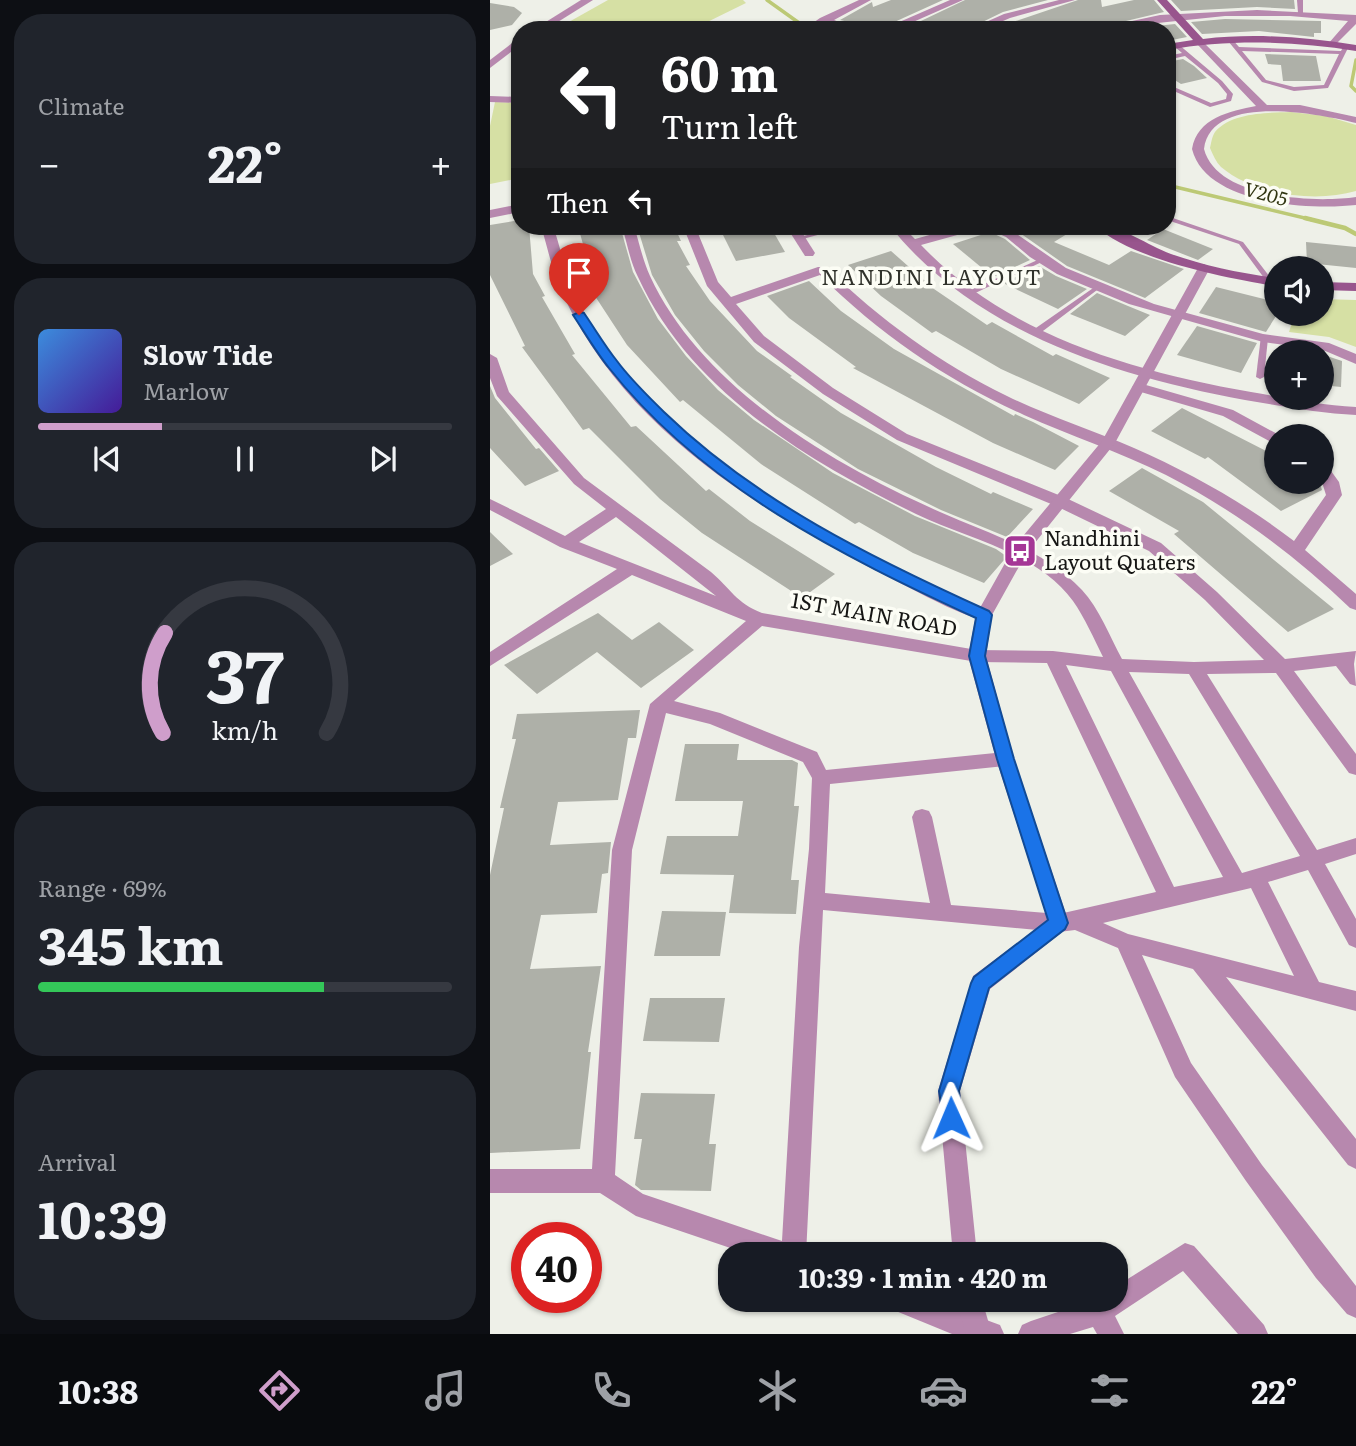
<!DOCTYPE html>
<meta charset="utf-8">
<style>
:root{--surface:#171b24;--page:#20242c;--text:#f1f3f6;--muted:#9ea1a6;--line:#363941;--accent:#cf9ecb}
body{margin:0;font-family:Literata,serif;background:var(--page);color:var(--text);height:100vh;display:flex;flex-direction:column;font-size:26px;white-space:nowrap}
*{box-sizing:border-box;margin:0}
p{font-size:23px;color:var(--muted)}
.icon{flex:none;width:38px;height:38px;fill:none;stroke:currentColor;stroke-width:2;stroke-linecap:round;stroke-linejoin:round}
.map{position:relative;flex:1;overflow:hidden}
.side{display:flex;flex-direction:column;gap:14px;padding:14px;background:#0d0f14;width:490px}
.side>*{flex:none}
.banner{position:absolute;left:21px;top:21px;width:665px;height:214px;border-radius:28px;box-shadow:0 2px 5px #0004;background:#202124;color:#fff;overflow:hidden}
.fabs{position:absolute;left:774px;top:256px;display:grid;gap:14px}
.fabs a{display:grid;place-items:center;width:70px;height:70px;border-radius:50%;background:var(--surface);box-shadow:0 2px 5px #0004;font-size:35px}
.speed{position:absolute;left:21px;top:1222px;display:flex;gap:14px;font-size:35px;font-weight:700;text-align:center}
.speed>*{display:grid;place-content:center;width:91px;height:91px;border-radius:50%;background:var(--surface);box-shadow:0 2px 5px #0004;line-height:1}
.speed .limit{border:10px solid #d22;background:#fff;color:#111}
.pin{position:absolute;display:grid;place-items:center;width:60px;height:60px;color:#fff;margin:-72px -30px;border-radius:50% 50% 50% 0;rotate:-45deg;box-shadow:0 0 7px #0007}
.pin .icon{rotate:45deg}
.me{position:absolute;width:77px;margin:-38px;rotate:359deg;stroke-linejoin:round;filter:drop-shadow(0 0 5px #0008)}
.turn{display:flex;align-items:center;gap:24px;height:147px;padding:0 35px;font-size:32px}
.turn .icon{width:91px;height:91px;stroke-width:2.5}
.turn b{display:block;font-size:49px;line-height:60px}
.then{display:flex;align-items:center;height:66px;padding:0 35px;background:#0003;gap:14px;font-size:26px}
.big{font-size:52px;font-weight:700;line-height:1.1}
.side .tile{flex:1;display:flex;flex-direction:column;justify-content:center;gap:10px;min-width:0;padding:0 24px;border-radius:28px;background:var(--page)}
.side .dial{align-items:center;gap:0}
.dial svg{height:182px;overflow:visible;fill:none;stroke:var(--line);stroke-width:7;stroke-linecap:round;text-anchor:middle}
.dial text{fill:var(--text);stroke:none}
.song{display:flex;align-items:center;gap:21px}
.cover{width:84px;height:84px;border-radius:10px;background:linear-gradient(135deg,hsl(210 70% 55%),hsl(260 70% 35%))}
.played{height:7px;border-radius:4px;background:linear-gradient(90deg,var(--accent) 30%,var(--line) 30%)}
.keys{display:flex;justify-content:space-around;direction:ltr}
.heat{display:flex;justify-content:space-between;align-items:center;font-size:38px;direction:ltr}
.charge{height:10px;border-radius:5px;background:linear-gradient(90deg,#34c759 69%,var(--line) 0)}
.trip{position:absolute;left:228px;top:1242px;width:410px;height:70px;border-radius:28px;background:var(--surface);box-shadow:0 2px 5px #0004;font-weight:700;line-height:70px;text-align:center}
.tabs{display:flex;height:112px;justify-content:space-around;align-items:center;background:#090b0e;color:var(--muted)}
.tabs .icon{width:49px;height:49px}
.tabs .selected{color:var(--accent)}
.tabs b{font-size:32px;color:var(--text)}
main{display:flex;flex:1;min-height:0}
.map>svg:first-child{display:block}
.green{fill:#d6e0a4}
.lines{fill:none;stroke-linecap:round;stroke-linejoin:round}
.stream-far1{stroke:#bcc975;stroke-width:3.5}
.stream{stroke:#bcc975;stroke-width:4.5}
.building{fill:#aeb0a8}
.service{fill:#b788ae;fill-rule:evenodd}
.minor{fill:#b788ae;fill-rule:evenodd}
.tertiary{fill:#b788ae;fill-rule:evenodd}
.secondary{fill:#98558d;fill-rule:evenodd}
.route{fill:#1a73e8;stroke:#114b97;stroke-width:2}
.labels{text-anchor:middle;stroke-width:7;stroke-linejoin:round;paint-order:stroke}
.far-water-label{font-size:19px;font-style:italic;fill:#313612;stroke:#fcfdf5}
.far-quarter-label{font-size:21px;letter-spacing:2px;fill:#30322b;stroke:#fcfdf5}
.poi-label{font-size:21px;fill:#161614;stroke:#fcfdf5;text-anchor:start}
.street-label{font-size:21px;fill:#161614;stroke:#fcfdf5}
</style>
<main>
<section class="side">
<div class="tile"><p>Climate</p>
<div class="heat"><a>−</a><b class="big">22°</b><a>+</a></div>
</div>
<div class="tile">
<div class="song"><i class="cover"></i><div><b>Slow Tide</b><p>Marlow</p></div></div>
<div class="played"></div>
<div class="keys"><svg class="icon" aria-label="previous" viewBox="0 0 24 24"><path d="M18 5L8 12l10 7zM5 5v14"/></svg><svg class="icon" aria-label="pause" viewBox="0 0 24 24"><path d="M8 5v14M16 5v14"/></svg><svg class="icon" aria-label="next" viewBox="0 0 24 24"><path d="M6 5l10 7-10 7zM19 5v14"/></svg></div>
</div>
<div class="tile dial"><svg viewBox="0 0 100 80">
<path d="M14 69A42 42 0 1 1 86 69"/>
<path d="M14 69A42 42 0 0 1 15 25" stroke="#cf9ecb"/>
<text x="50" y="56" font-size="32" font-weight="700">37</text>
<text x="50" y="72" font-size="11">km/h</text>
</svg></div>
<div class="tile"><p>Range · 69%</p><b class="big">345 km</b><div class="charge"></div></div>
<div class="tile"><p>Arrival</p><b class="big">10:39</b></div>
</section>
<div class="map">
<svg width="866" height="1334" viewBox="0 0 866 1334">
<rect width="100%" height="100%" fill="#eef0e8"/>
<g class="green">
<path d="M118,0H253L256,3L201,30H99L77,23Z"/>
<path d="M5,102L30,103V178L0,184V126Z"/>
<path d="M801,112L836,116L866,125V191C825,203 764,195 731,167C726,162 723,155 720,148C721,144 722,136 725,132C742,112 778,113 801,112Z"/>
<path d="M831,299L866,300V347L839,337L799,332L805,313H831Z"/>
</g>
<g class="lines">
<g class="stream-far1">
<path d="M277,0L319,30"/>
<path d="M866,60L861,86L866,91"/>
<path d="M677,185L823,220"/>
</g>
<path class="stream" d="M815,218L855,228L866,234"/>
</g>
<g class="building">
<path d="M401,0H453L389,29L350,20L382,2L383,7Z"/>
<path d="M475,0H558L513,12L476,30H412Z"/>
<path d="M588,0H611L612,7L644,0H664L674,12L598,30H499Z"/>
<path d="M681,0H804L805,9L767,7L691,11Z"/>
<path d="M0,3L24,7L32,13L22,25L0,30Z"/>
<path d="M735,19L831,21V33H824V37L769,31L712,34L701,22Z"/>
<path d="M685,24L697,37L677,41V30H628Z"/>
<path d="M775,54L826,56L831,81H793L791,65L778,64Z"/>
<path d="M693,59L704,66L717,78L691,84L677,75V62Z"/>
<path d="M30,220V226H39L43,274L55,296L52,297L85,354L82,355L141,427L146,426L216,491L219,489L260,521L345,574L312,598L212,533L170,499L99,428L93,430L32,347L35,346L0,275V225Z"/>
<path d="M88,226H130L143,272L168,319L196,356L228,390L264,420L343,473L425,516L506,549L516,556L514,560L494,583L423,553L369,522L365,524L271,464L193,400L190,402L137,345L103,293L106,292Z"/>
<path d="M147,226H184L191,241H187L200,265L196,266L220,301L267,351L302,376L300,377L351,413L446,467L501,494L503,492L543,509L517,537L451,510L368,469L286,416L248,385L214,351L185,315L162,275Z"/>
<path d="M258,226H280L295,252L246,261L231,231Z"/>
<path d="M520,226H590L564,242L619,265L641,251L694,269L655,298L577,266Z"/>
<path d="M673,229L723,249L708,260L657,240Z"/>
<path d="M500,232L515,239L540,260L503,277L463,244Z"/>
<path d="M816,242L866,247V268L817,263Z"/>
<path d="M401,251L444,289L497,325L502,322L563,356L566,354L620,378L589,404L511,369L446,331L442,333L391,296L358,265Z"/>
<path d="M549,266L566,276L597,289L568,309L513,283Z"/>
<path d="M319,281L351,311L404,349L524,416L525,414L543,422L589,446L565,470L503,443L363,368L366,367L299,318L277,296Z"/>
<path d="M726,287L786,302V316L776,332L709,313Z"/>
<path d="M607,293L638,306L660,315L635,336L580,314Z"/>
<path d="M707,326L767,343L751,373L687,355Z"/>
<path d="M831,354L852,361L851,387L831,385Z"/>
<path d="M0,386L5,398L46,449L49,448L69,471L35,486L0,448Z"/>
<path d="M692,408L786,456V481H829L832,490L791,511L718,457L715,459L661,431Z"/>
<path d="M652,468L713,502L844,609L798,632L684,534L689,531L619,491Z"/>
<path d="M0,532L23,554L0,566Z"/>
<path d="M108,613L142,640L169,622L204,650L151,688L107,652L47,694L14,665Z"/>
<path d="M150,710L146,738H138L128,800L68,802L60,845L121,842L118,873L112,874L107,913L51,915L40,969L111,966L98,1052H101L90,1149L0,1153V875L14,808H10L26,739H22L27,714Z"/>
<path d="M195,744H249L247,760H302L308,763L304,806H309L301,880H309L306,914L239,913L244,875L170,874L177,836H248L253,801H185Z"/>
<path d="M172,911L236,912L230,956H164Z"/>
<path d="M160,998H235L229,1042L153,1041Z"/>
<path d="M151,1093L225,1094L219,1144H226L221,1191L151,1190L145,1185L152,1139H144Z"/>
</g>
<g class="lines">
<g class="service">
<path d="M807,0H813V14L808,13Z"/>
<path d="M738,39H742L749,47L851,51L854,45L859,46L838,88L804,91L772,82L738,41ZM752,51L849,54L834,85L804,87L776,80Z"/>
<path d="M684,44H688L732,81L743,94L741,101L720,107L677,88V84L721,103L736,99L737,94L728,83L695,56L677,60V56L692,53L684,46Z"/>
<path d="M677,216L753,242L783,281L777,282L749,244L677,220Z"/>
<path d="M351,226H361L309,240L306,238Z"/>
<path d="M381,226H388L394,231L389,232Z"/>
<path d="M552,258L555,260L554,261L481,295H478L474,293Z"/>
<path d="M609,284L613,286L611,287L549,334H543V330Z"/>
<path d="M771,336H777L778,338L774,377L770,379L766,377Z"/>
</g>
<g class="minor">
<path d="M369,0H381L344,20L370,30H354L337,24L326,30H313L330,18Z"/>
<path d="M460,0H473L405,30H391Z"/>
<path d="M569,0H585L520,18L492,30H478L514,14Z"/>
<path d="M767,10L866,15V24L843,47L838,44L858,21L800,16H735L600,30L670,15Z"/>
<path d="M710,39L777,105H810L866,117V123C830,114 721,92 714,149C727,199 825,203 866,197V205C821,210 716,205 702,149C707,118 740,111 766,106L707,44L705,42Z"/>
<path d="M0,96L30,97V103L0,102Z"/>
<path d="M51,226H63C71,249 76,275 86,296C158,451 352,544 500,611L502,615L500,619C484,624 425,590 408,582C279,516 138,434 74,297C63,275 58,249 51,226Z"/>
<path d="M132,226H144C149,242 153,261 160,276C211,387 343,465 450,512C501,535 552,548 592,590C609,608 620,637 632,659L704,662L774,660L715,600L659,551L566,506L407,440L333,394L264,342L217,286L193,226H205L228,282L241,297L328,267H336C390,320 450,363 517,396C558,416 602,430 644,448C701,473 756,504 804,541L836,495L831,479V462L836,464L849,482L852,495L815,550L866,594V610L860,608C805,555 744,510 676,475C630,452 581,436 534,415C458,381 389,334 330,275L246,304L274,336L343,388L417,434L576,498L671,543L727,592L795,659L866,651L864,664L866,686L860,684L846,666L804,671L866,754V775L859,773L786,673L717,674L827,850L866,838V854L835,864L866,919V948L859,945L818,870L778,882L829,982L866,991V1011L736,977L866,1139V1169L858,1165L703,969L652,955L701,1063L772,1165L866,1286V1318L857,1314L826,1278L756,1181L685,1077L628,948L585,930L569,932L333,910L316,1255H261L146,1216L110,1193H0V1169H102L122,850L160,704L256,621L142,575L0,666V652L127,569L70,547L0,510V499L75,536L116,509L84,484L7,396L0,378V354L7,358L19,392L94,478L221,572C241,589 246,603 272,613L487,650L563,651L613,657C604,639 595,618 583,601C547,552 478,539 426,514C318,461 200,391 148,277C140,261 137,243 132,226ZM126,517L226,596L89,542ZM272,626L487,662L557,663L666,892L569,914L461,905L442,817L439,811L432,809L425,811L422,817L440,903L335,893L340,784L515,766L522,764L524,759L522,754L515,752L336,770L327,752L230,713L184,701ZM576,665L621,671L733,877L684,887ZM639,672L699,674L810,856L752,873ZM176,713L220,724L313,762L322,778L319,849L309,947L292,1241L153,1194L125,1175L142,850ZM761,888L804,976L638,934L613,923Z"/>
<path d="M296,226H308L325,253L323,256H315Z"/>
<path d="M400,226H412L425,239L472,226H491L489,229L431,245C517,335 642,371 761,392C795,398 830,405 866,407V415C829,413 792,406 755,400C625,376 484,332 400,226Z"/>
<path d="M492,226L518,228L576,268L664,304L773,334L839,343L866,354V364L833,350L773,342L639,304L567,274L540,257L516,237Z"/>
<path d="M649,383L743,410L791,436H786V443L781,442L733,416L644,390L642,387Z"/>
<path d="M695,1243L704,1246L774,1325L778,1334H748L693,1271L625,1316L634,1334H607L603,1327L580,1334H528L532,1325L541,1321L604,1300H625V1287Z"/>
<path d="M397,1300H442L510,1325L514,1334H462L401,1309Z"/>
</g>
<g class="tertiary">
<path d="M91,0H103L55,30H43Z"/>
<path d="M30,37V45L0,68V60Z"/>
<path d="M30,204V212L0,218V210Z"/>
<path d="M714,264L720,268L625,443L536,554L502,615L496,656L524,759L579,923L576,929L500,989L470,1091L487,1255H463L448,1091L483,976L558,920L506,759L478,656L486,615L524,547L612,441L708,268Z"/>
<path d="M466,1300H492L502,1334H476Z"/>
</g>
<g class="secondary">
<path d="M667,0H677L713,39C764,33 815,37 866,45V51C803,41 741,39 677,50V44L703,40Z"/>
<path d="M606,226C631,225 657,245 681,254C715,266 750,273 786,278V286C739,279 640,259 606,226Z"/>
<path d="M831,282L866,283V291L831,290Z"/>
</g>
</g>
<path class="route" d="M89,312L94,313C105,329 115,346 127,361C141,380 158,396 174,412C267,502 382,558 499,611L502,615L495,656L524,759L578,923L575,929L499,988L469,1091L472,1118L469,1125L461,1128L454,1125L449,1091L481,983L484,977L558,920L507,759L479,656L486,618C352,556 213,487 119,368C106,352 95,333 83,315Z"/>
<defs>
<symbol id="bus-square" viewBox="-11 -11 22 22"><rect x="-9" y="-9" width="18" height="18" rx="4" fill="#a53796" stroke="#fcfdf5"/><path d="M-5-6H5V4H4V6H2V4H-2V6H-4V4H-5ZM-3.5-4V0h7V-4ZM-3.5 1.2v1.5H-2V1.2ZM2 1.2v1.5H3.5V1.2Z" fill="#fff"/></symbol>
</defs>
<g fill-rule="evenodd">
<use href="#bus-square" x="511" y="532" width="38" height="38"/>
</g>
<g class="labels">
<g class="far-water-label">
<text transform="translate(776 194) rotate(15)" y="7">V205</text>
</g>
<g class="far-quarter-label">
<text x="442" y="285">NANDINI LAYOUT</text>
</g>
<g class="poi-label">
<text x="554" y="546">Nandhini<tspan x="554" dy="24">Layout Quaters</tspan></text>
</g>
<g class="street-label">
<text transform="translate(384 615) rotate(10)" y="7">1ST MAIN ROAD</text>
</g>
</g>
</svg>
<div class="fabs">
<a><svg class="icon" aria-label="sound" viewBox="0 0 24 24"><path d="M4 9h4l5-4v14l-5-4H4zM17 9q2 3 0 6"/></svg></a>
<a>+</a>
<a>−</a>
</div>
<div class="speed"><div class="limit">40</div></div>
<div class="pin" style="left:89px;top:315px;background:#d93025"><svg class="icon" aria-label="arrive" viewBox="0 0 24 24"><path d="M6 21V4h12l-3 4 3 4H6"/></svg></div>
<svg class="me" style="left:461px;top:1118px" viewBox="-20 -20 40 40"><path d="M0-17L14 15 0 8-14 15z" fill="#1a73e8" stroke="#fff" stroke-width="4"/></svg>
<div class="trip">10:39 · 1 min · 420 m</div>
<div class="banner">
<div class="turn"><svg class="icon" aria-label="left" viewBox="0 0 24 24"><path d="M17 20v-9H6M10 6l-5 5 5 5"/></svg><div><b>60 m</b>Turn left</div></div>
<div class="then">Then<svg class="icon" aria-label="left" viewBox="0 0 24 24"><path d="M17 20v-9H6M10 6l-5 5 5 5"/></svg></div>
</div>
</div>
</main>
<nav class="tabs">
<b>10:38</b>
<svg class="icon selected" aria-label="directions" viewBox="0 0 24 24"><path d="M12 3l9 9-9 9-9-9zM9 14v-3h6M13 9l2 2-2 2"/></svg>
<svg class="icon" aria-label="music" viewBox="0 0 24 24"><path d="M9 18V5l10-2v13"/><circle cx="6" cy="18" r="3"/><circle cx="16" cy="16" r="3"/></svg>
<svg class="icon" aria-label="phone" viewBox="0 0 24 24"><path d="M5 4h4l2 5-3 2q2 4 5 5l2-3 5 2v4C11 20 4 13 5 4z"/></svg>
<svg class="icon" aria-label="climate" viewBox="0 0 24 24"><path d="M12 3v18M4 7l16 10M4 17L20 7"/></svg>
<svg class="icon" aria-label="car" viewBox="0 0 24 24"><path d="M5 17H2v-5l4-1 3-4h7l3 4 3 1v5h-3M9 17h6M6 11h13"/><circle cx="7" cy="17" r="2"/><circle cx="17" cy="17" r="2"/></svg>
<svg class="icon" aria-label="filters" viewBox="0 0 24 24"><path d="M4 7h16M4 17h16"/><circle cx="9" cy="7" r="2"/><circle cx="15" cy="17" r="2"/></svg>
<b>22°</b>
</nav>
